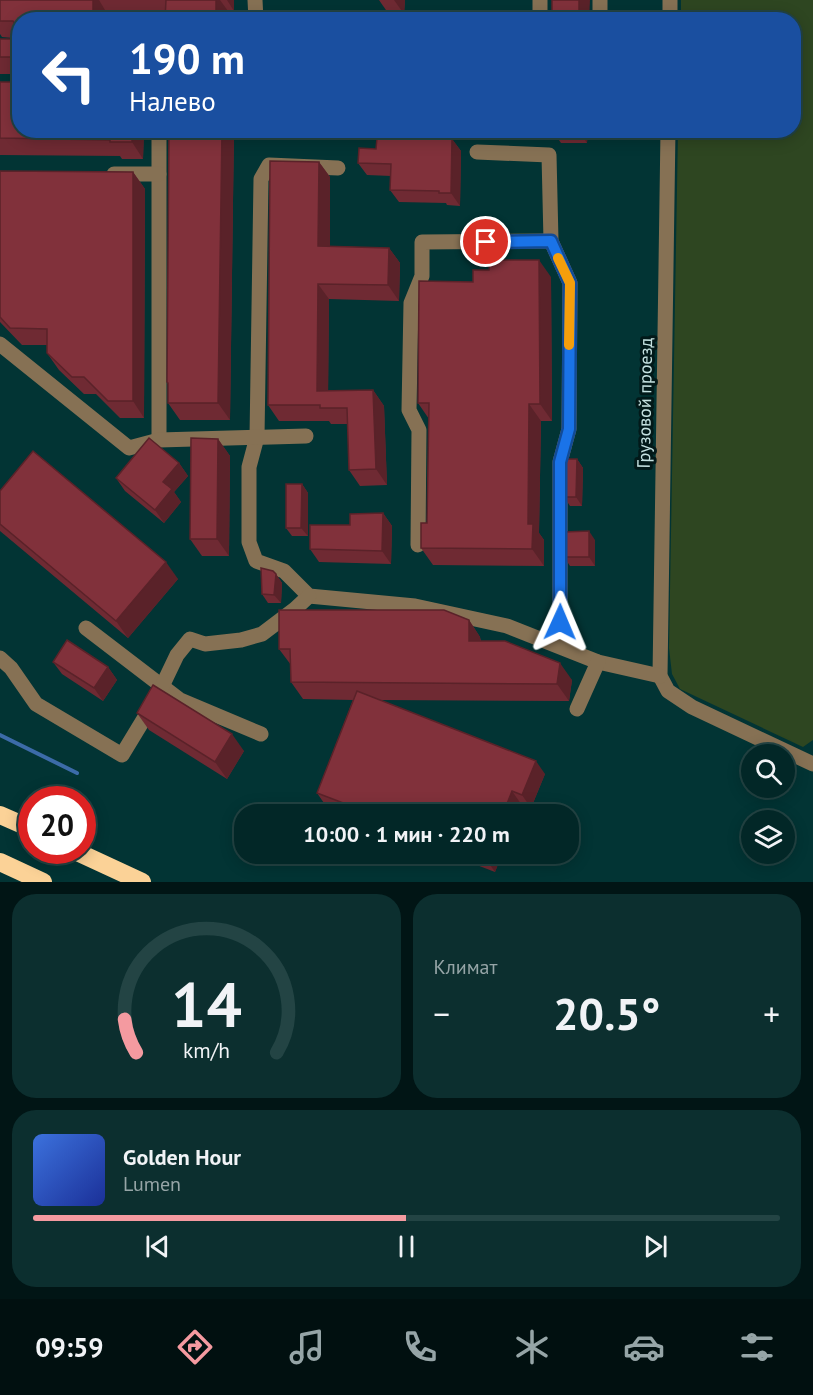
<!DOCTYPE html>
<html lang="ru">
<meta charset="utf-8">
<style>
:root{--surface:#022727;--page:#0c2f2f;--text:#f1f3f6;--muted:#96a5a7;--line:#234444;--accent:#f49aa0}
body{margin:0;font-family:"PT Sans",sans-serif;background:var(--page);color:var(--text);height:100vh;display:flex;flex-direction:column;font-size:22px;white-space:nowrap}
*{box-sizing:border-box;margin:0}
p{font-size:20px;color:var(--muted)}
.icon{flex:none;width:33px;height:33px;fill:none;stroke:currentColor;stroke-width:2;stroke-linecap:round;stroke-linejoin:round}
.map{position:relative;height:882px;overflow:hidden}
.details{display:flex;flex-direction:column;gap:12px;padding:12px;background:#011515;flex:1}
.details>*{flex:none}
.guide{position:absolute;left:12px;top:12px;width:789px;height:126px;border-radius:24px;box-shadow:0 3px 15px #0003,0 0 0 2px var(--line);background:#1a4fa0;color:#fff;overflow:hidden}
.tools{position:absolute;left:741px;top:744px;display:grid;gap:12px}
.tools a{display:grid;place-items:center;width:54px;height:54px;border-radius:50%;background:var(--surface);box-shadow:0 3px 15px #0003,0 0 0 2px var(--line);font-size:30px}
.speed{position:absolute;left:18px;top:786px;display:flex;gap:12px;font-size:30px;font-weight:700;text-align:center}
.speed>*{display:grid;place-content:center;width:78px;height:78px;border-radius:50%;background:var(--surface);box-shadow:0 3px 15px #0003,0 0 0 2px var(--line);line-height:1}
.speed .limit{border:9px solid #d22;background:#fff;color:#111}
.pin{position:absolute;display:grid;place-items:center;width:51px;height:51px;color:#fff;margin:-26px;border:3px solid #fff;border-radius:50%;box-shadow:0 2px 6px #0007}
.me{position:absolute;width:66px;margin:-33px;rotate:1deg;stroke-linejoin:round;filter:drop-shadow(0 0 4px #0008)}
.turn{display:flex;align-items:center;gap:21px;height:126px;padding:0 18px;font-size:27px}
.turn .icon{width:78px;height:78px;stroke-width:2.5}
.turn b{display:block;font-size:42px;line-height:51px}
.big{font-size:45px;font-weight:700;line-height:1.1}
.details .widget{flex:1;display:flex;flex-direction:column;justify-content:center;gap:9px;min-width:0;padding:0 21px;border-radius:24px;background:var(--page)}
.details .dial{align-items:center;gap:0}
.dial svg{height:156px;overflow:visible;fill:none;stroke:var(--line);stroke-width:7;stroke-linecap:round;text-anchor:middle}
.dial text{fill:var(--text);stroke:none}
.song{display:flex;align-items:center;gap:18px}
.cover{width:72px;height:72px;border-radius:9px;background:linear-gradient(135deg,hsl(220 70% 55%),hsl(230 70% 35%))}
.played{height:6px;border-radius:3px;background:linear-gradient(90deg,var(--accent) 50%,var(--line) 50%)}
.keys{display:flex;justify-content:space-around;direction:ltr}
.heat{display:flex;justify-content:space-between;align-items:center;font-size:33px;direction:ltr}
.details .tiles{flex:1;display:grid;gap:12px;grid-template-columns:1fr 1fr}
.widget:last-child{grid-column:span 2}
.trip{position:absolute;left:234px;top:804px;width:345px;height:60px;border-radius:24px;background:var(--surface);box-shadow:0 3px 15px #0003,0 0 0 2px var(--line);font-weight:700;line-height:60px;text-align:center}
.dock{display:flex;height:96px;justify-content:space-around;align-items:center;background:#011010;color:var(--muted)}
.dock .icon{width:42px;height:42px}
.dock .selected{color:var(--accent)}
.dock b{font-size:27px;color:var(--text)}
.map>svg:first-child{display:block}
.green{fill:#2e4621}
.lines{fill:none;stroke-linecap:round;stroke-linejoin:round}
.stream{stroke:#3c6ba8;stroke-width:4}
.minor{stroke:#867154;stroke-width:15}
.highway{stroke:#fbd297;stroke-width:18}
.wall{fill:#6f2a33}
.shaded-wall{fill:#5a2229}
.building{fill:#81313b;stroke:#5a2229;stroke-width:1.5}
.route-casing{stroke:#114b97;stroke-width:15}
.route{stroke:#1a73e8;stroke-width:10}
.slow{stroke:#f59e0b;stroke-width:10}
.labels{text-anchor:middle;stroke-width:6;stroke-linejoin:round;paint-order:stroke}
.street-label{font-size:18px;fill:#c5e2e1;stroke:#021919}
</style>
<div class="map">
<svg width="813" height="882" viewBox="0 0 813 882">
<rect width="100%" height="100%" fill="#023434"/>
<path class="green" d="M681,0H813V740L803,747L680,689L672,674L669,648L678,131L794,130V20L681,19Z"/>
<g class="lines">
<path class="stream" d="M0,735L77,773"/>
<g class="minor">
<path d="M255,0L256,20"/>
<path d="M540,20V0"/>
<path d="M600,20V0"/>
<path d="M670,20V0"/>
<path d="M668,130L660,676L668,691L692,707L813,764"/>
<path d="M159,131V440"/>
<path d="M477,152L549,155L551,241L570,283L569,429L560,462V622L555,644"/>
<path d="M338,168L269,165L261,179L257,437L249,467V542L256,561L284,571L309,596L415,606L507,626L598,662L660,676"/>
<path d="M114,174H159"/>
<path d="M0,344L129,448L159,440L306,436"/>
<path d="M418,545L419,430L409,410L411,303L422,276V242L551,241"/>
<path d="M86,628L180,700L261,734"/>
<path d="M0,658L11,668L36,704L122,755L156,699L177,655L190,639L205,644L241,640L262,634L295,609L309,596"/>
<path d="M577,709L598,662"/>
</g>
<g class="highway">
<path d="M0,815L32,829"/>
<path d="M73,850L142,882"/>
<path d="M0,862L43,882"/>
</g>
</g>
<g class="wall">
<path d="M0,0H234V11H228V20H165L166,10H105L20,20V74H0V39H13V38L2,37L0,34Z"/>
<path d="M379,0H405L404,14L388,13Z"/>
<path d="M0,82L144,130L143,159H122L120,156L0,155Z"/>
<path d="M169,130H234L230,420H180L168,403V385L167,382Z"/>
<path d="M552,130H588L587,143H561Z"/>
<path d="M452,139L461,151L460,206L447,205L446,203L399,202L390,190L391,176L367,175L358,163L376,149Z"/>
<path d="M319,162L330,177V246L389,248L400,263L399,301L329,299L328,391L373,390L384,406L387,485L360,486L349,470L348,424H331L329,421H279L268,405Z"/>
<path d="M0,171L133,172L145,189L144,418H120L96,394H84L59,370L47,353V345H22L0,322Z"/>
<path d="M551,277L552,421H541L539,533L544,540V566L433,565L421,548L427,523L429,419L418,403L473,282Z"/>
<path d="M218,439L230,456L229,556H202L190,539Z"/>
<path d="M577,459L583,468L582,506H570L564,497Z"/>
<path d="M179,463L188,476L174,492L181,502L164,523L125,491L116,478Z"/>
<path d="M302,484L308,493V536H292L286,528Z"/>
<path d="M0,491L178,579L128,638L0,531Z"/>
<path d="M383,513L392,526L391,564L319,562L310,549Z"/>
<path d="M595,540V566H570L564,557Z"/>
<path d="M276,574L282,583L281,603H268L262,594Z"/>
<path d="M469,620L480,637L481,641L572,680L569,701L379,700L545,774L531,808L521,804L517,814H348L326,806L317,793L353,700L303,699L291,682V665L279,649Z"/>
<path d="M53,662L108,667L117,680L103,701L62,674Z"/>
<path d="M137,713L244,751L227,779L149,730Z"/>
<path d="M448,854H502L495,872Z"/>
</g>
<g class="shaded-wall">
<path d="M93,0H99L105,10V20H93Z"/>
<path d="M216,0H220L228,11V20H216Z"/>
<path d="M227,0H234V11Z"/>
<path d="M394,0H405L404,14Z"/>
<path d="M579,0H590L589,20H579Z"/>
<path d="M132,130H144L143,159L132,142Z"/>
<path d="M222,130H234L230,420L218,403Z"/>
<path d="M578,130H588L587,143Z"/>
<path d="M452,139L461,151L460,206L451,193Z"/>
<path d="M319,162L330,177V262L318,246Z"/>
<path d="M133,172L145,189L144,418L133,401Z"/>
<path d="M389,248L400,263L399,301L388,285Z"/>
<path d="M539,260L551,277L552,421L540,404Z"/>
<path d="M318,284L329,299L328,407L317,391Z"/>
<path d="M373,390L384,406L387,485L376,469Z"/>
<path d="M529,404L541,421L539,533L544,540V566L532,549L528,524Z"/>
<path d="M218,439L230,456L229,556L217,539Z"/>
<path d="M577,459L583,468L582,506L576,497Z"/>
<path d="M179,463L188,476L174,492L181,502L164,523L155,510L163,482Z"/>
<path d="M302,484L308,493V536L301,528Z"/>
<path d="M383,513L392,526L391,564L382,551Z"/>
<path d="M589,531L595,540V566L589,557Z"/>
<path d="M166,562L178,579L128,638L116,621Z"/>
<path d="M276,574L282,583L281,603L274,595Z"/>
<path d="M469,620L480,637L481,658L469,641Z"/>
<path d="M560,663L572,680L569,701L557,684Z"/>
<path d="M108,667L117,680L103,701L94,688Z"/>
<path d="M232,734L244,751L227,779L215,762Z"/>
<path d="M536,761L545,774L531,808L522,795Z"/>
<path d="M512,791L521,804L517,814H503Z"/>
<path d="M488,854H502L495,872L486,859Z"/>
</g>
<g class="building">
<path d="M0,0H93V20H20V57H0V39H13L18,31L16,25L13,21H0Z"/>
<path d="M166,0H216V20H165Z"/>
<rect x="552" y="0" width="27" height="20"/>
<path d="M0,82H20V130H132V142H110V140L0,138Z"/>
<path d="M169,130H222L218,403H168V383L167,382Z"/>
<path d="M377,138L452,139L451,193H439V191L390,190L391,164L358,163L359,148L376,149Z"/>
<path d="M270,161L319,162L318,246L389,248L388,285L318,284L317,391L373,390L376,469L349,470L347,408H320V405H268Z"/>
<path d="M0,171L133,172V401H108L84,377H72L47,353V329L10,328L0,317Z"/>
<path d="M490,260H539L540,404H529L528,524H533L532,549L421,548V523H427L429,403H418L419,281L473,282V270H489Z"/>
<path d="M149,438L179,463L163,482L172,489L155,510L116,478Z"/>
<path d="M191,438L218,439L217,539H190Z"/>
<path d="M33,451L166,562L116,621L0,524V491Z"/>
<path d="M564,459H577L576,497H564Z"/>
<path d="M286,484H302L301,528H286Z"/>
<path d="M383,513L382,551L310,549V525H350V514Z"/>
<path d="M589,531V557H564V532Z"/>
<path d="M261,568L273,571L276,574L274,595L262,594Z"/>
<path d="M279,610H444L469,620V641H505L560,663L557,684L291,682L290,649H279Z"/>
<path d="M67,640L108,667L94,688L53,662Z"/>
<path d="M153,685L232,734L215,762L137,713Z"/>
<path d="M357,691L536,761L522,795L512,791L503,814H372L317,793Z"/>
<path d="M472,854H488L486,859Z"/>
</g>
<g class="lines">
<defs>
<path id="route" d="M486,242L551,241L570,283L569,429L560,462V622"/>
</defs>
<use href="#route" class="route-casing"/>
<use href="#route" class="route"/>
<path class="slow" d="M558,258L570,283L569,345"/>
</g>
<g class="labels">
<g class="street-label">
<text transform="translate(645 403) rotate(-89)" y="6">Грузовой проезд</text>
</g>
</g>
</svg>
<div class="tools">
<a><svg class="icon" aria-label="search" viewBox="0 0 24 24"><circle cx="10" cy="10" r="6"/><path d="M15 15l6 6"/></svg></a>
<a><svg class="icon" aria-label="layers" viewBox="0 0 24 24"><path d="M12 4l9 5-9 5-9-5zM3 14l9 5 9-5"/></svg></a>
</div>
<div class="speed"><div class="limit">20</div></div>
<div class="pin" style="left:486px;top:242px;background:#d93025"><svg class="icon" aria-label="arrive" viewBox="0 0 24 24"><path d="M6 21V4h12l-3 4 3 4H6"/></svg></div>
<svg class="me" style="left:560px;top:622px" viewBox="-20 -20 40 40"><path d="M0-17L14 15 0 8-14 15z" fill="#1a73e8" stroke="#fff" stroke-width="4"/></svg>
<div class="trip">10:00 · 1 мин · 220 m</div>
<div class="guide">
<div class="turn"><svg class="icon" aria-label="left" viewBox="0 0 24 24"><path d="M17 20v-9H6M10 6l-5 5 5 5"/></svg><div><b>190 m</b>Налево</div></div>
</div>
</div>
<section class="details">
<div class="tiles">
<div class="widget dial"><svg viewBox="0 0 100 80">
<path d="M14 69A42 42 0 1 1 86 69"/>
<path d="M14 69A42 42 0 0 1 8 52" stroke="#f49aa0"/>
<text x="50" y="56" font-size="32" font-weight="700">14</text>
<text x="50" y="72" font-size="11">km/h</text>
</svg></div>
<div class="widget"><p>Климат</p>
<div class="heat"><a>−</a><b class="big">20.5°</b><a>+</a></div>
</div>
<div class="widget">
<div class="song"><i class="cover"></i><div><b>Golden Hour</b><p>Lumen</p></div></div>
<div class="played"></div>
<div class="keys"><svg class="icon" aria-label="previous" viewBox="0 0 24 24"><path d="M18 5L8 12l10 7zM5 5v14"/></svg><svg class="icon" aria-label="pause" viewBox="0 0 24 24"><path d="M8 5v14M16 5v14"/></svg><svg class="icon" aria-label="next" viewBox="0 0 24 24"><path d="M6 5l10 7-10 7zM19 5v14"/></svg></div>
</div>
</div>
</section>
<nav class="dock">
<b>09:59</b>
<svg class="icon selected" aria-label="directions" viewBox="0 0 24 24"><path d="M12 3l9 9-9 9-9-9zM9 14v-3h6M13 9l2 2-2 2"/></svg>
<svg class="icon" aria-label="music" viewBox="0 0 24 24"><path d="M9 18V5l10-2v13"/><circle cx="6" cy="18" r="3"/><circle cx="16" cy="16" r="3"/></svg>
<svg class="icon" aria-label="phone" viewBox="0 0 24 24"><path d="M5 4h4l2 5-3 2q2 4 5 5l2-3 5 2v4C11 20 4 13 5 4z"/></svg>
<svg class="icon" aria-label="climate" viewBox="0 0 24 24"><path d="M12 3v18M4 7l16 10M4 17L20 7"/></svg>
<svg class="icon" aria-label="car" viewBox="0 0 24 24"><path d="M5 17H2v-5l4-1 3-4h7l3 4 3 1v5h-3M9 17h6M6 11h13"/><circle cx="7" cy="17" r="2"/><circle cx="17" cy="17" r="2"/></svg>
<svg class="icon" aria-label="filters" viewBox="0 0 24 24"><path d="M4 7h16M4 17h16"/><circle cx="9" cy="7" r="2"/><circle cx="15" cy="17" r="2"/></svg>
</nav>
